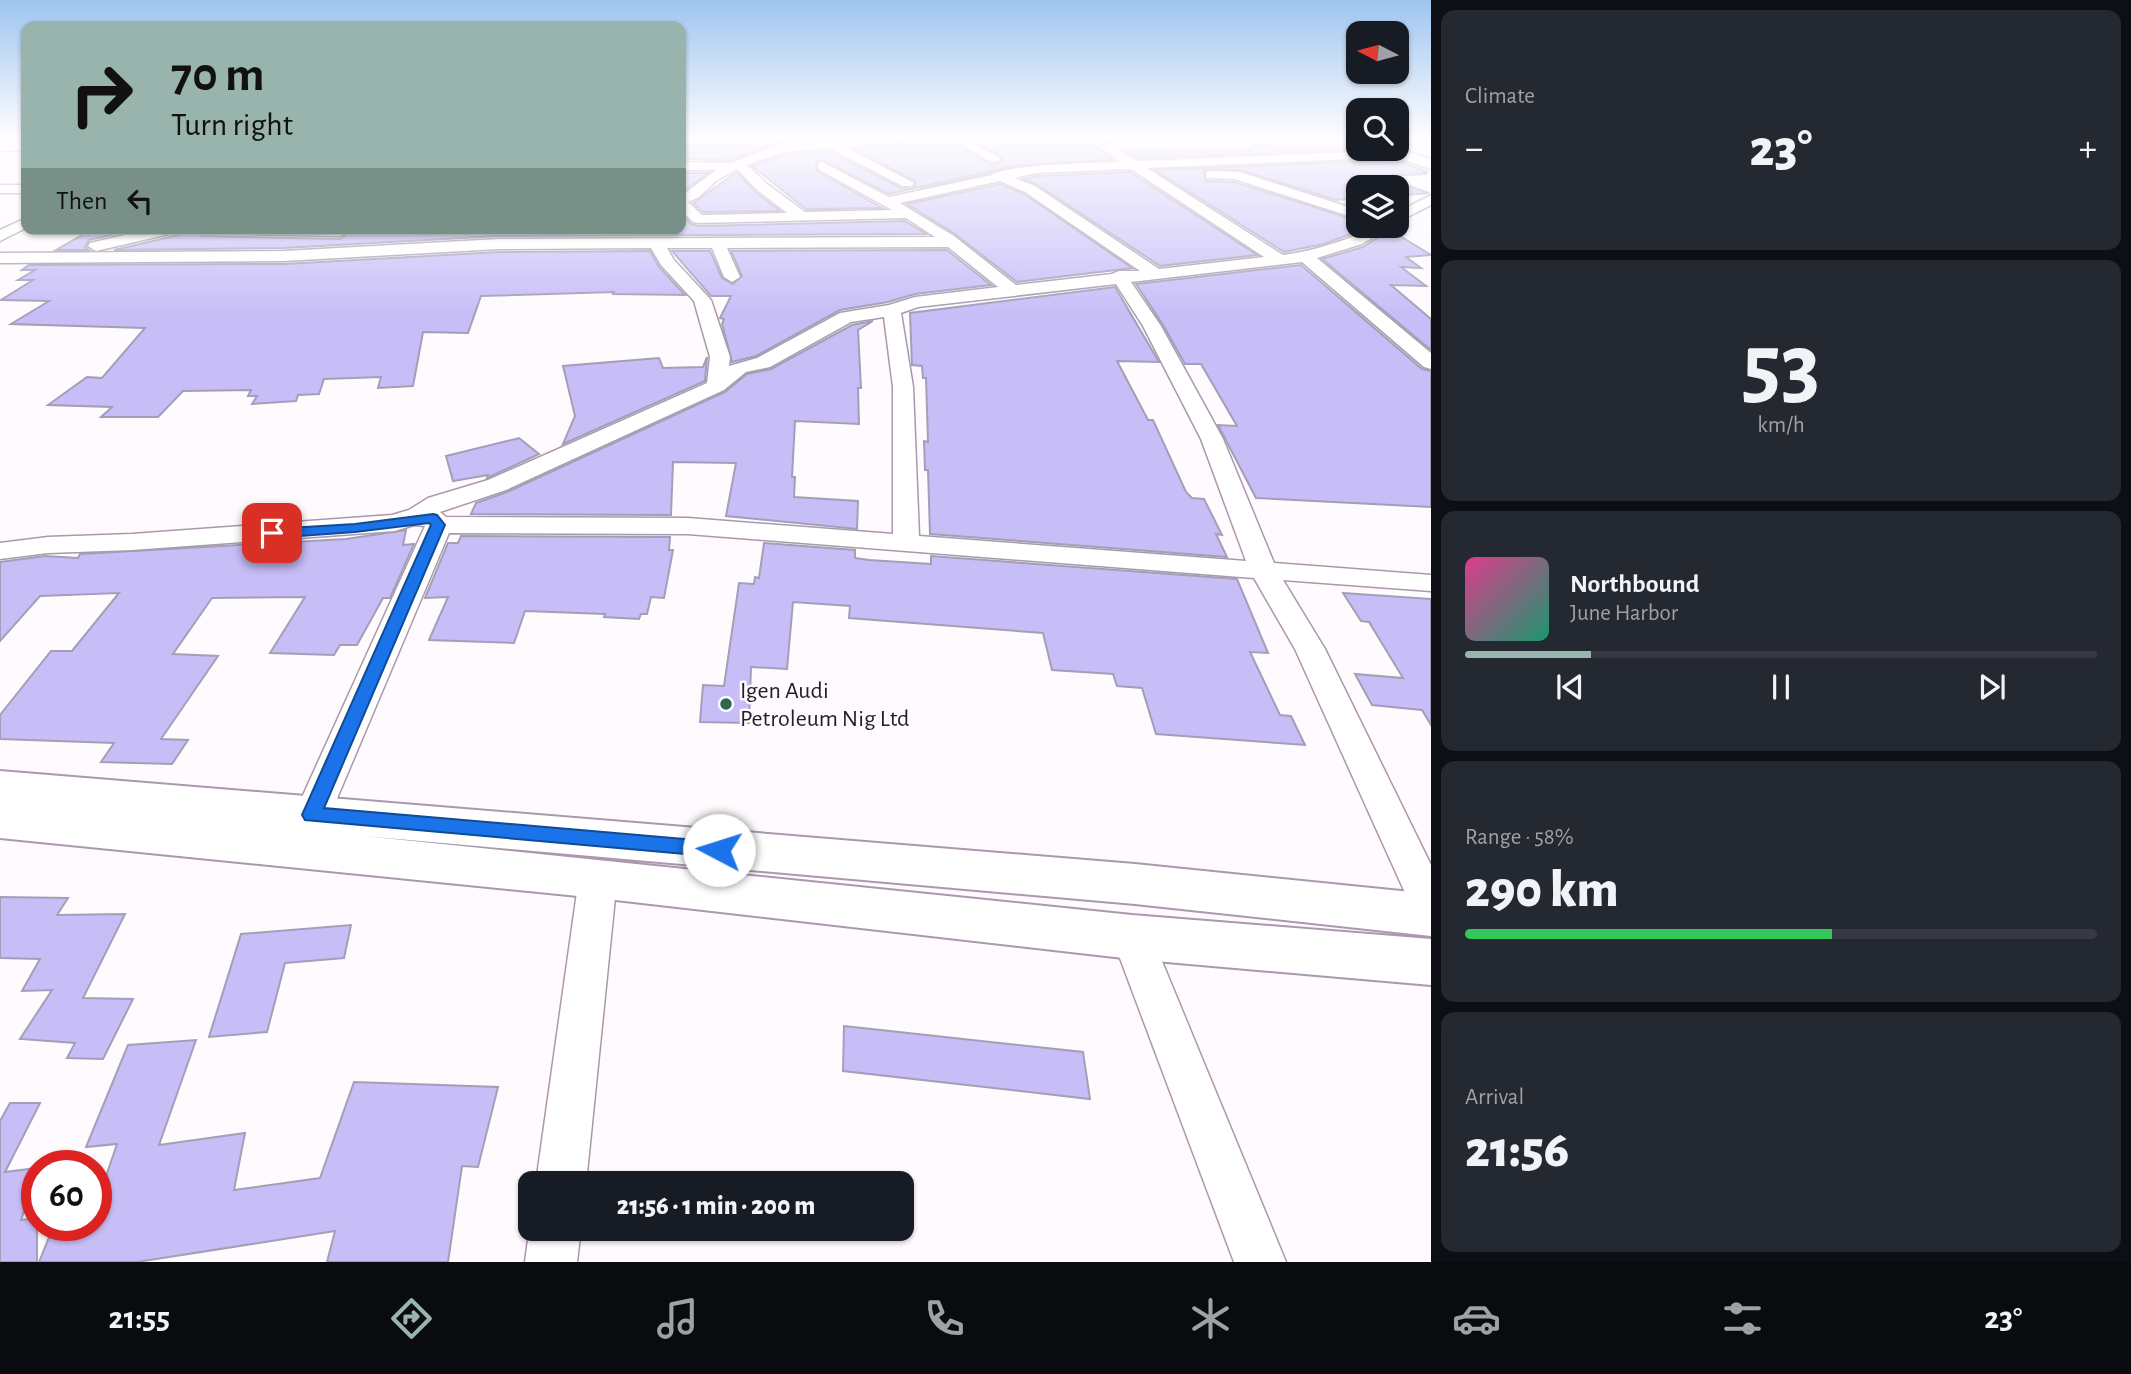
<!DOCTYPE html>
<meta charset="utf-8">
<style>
:root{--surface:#171b24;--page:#242831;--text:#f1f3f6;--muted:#9ea1a6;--line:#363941;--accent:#98b4ac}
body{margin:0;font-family:"Alegreya Sans",sans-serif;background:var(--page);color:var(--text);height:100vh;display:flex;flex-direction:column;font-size:26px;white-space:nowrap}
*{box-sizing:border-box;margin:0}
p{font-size:23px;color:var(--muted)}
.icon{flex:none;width:38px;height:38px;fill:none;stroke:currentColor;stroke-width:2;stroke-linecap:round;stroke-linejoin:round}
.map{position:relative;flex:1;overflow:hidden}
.sheet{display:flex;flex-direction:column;gap:10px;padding:10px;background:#0d0f14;width:700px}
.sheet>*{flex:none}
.hud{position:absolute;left:21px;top:21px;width:665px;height:214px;border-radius:14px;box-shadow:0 2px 5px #0004;background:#98b4ac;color:#111;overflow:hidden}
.needle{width:46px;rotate:276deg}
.controls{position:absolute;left:1346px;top:21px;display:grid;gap:14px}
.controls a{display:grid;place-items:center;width:63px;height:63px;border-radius:14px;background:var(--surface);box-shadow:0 2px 5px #0004;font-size:35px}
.speed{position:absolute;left:21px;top:1150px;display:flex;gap:14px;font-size:35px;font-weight:700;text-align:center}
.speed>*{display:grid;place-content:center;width:91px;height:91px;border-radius:50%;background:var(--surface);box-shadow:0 2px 5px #0004;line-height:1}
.speed .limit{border:10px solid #d22;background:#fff;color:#111}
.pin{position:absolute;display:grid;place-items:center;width:60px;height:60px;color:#fff;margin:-30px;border-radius:14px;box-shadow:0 4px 10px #0006}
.me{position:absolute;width:77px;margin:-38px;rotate:275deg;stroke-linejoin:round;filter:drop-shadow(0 0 5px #0008)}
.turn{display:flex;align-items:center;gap:24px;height:147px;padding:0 35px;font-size:32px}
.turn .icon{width:91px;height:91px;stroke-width:2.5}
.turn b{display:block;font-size:49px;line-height:60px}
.then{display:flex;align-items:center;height:66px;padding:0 35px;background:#0003;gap:14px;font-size:26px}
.big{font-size:52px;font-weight:800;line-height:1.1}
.sheet .card{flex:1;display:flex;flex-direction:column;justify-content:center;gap:10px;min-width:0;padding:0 24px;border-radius:14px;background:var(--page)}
.sheet .dial{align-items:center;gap:0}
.dial b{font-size:91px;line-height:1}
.song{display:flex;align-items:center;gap:21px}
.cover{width:84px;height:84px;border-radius:10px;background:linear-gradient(135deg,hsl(330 70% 55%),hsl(160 70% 35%))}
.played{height:7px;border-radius:4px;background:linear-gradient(90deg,var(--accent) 20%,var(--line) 20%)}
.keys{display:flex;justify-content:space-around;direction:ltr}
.heat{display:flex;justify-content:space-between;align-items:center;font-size:38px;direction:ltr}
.charge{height:10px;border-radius:5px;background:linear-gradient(90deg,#34c759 58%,var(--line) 0)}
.trip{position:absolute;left:518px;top:1171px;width:396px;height:70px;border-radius:14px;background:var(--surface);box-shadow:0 2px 5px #0004;font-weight:800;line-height:70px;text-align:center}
.menu{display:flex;height:112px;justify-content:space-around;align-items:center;background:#090b0e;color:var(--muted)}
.menu .icon{width:49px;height:49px}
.menu .selected{color:var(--accent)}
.menu b{font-size:32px;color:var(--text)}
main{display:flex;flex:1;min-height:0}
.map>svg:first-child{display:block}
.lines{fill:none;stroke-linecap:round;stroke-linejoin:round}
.stream{stroke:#9ca5ba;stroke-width:4.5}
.building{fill:#c7bef8;stroke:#a29fb7;stroke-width:2}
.minor-casing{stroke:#aa98ac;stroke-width:3}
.tertiary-casing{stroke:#aa98ac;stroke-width:3}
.primary-casing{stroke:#aa98ac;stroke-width:4}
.minor{fill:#fff;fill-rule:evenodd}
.tertiary{fill:#fff;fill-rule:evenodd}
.primary{fill:#fff;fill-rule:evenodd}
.route{fill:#1a73e8;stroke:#114b97;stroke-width:2}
.poi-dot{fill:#2c6752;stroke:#fefafe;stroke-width:2.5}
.labels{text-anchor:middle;stroke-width:5;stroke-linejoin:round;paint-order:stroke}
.poi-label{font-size:24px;fill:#241d25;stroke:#fefafe;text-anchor:start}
</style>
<main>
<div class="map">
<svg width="1431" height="1262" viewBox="0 0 1431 1262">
<rect width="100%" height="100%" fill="#fefafe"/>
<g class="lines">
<g class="stream">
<path d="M1217,161L1240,169L1257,179"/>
<path d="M922,190L1006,171"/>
<path d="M802,213L842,207"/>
</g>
</g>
<g class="building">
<path d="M681,138H791L731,160L681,159Z"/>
<path d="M904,138H947L990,164H998L1003,157L968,138H1119L1098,146L1112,160L1014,166L889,194L823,160L816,161L817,171L882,208L806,209L752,166L784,155L829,151L901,188L912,189L916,184L915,181L854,149L896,144Z"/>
<path d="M1254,138H1341L1348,144L1358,145V149H1369L1137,158L1125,151L1251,150L1259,144Z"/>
<path d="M1396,160L1428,172H1422L1427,174L1382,176L1429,193L1396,196V187H1358V198L1336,200L1241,170H1204L1206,181L1234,182L1358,221V226H1372L1324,244L1284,252L1155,170Z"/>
<path d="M737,172L754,191L780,211L703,212L693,203Z"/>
<path d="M1130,172L1257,255L1160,266L1036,184L1024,179L1036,176Z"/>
<path d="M681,173H708L681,193Z"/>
<path d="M1000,184L1024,194L1132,268L1017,282L955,234L907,204Z"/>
<path d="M681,213L691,224L698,226L905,221L926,234L499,236L284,248L114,250L179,235L182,229H192L202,236L340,239L349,233L350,229H501L499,233L565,232L566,229H681Z"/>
<path d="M93,229H138L89,240L85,247L89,250H56Z"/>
<path d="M1390,230L1431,255L1406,257L1421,268L1401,267L1426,286L1391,285L1431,319V350L1322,259L1363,247Z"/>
<path d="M947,250L991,285L915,294L888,302L840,310L756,356L732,362L722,324L724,319L720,318L731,296H711L672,251H710L722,278L733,284L742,276L731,251Z"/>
<path d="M650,251L659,267L685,295L613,294L614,292L481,296L468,333L423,332L413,386L378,388L381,377L324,379L319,394L298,395L296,401L252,404L257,396H248L251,390L183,391L158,417H101L112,407L48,405L87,377L102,378L145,328L11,324L49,301L1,300L33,280H18L35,270H22L29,265L284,264L499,252Z"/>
<path d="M1301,265L1422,369L1431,371V507L1256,498L1218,425L1237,426L1201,364H1185L1163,325L1136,284Z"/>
<path d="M1115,287L1159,362L1117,361L1148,420H1153L1186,492L1192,498L1204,499L1222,535L1216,534L1227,557L930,534L928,470H925L924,441L928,442L926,378H923L922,366L912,365L910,313Z"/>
<path d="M873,321L858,330L861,388H858L859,424L795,421L792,477H795L794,497L858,501L857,529L726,516L736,463L673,462L671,515L471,514L476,503L507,492L725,392L747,374L771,369L852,325Z"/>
<path d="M707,357L705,381L563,444L575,416L563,366L659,358L663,368L703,367Z"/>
<path d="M519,438L539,454L487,478L488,475L453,481L446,456Z"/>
<path d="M406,530L403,545L414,544L390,598H383L357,645H340L334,655L270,653L305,597L212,598L173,654L218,656L161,739L188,740L172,764L101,762L114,743L0,739V715L51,651H72L119,593L40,596L0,641V562L45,556L78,558L80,554L346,539Z"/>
<path d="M461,536L670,537L669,550H673L664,598L651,597L647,614H641L639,619L604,617L605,614L525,611L514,643L429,640L448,597L425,598L448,543H458Z"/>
<path d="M764,543L855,550V558L869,560L931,564V556L1237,579L1268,653L1250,652L1280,715L1291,716L1305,745L1156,734L1142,688L1117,686L1113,674L1052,670L1043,633L849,618L850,606L793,602L787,669L751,667L749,723L700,722L703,685L724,686L739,583L754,584L755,577L759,578Z"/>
<path d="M1343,593L1431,599V725L1422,710L1372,705L1355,674L1403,678L1369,622L1361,621Z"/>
<path d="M0,897L68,898L57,915L125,914L83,998L133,999L103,1059L67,1058L75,1043L20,1039L52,990L22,991L40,959L0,958Z"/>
<path d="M351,925L344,958L285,963L267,1032L209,1037L241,934Z"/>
<path d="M844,1026L1083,1052L1090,1099L843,1071Z"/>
<path d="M196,1040L159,1145L245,1133L234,1190L320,1178L354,1082L498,1087L478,1167L462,1166L448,1262H327L335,1231L137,1262H39L54,1225H96V1206L117,1144L86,1147L128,1045Z"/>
<path d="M10,1103H40L5,1172L37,1168V1176L21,1220L37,1218V1262H0V1121Z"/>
</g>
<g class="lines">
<defs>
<g id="minor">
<path d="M797,138H812L804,144L865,138H902L896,141L845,147L914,183L912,186H902L830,148L783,152L747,165L766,183L805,212L892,210L818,169V163L822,162L889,197L992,175C1006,164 1096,163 1120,162L1100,147L1123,139H1251L1257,143L1251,147L1116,148L1136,161L1403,150V156L1399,157L1147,168L1283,255C1305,252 1328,246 1349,238C1369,231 1370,226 1392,226L1362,244L1317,258L1431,353V369L1424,367L1302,262L1131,282L1161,326L1223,439L1274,563L1431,575V591L1283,580L1325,649L1431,865V922L1417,917L1411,906L1295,649L1254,578L688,534L449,533L330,815L325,825L312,828L299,825L294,815L425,526L414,525L395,531L132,550L48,553L0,559V543L48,537L132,534L392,515L409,510L428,498L488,480L707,383L710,357L694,301L661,265L651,248L499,249L284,261L0,263V253L284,251L499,239L935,237L906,218L698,223L693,222L681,210V196L716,170H681V162L731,163ZM737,169L756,189L787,213L702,215L688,202L699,197L716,181ZM1131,169L1264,257L1159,269L1035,186L1015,178L1036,173ZM1000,181L1025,192L1140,271H1119L1112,274L1016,285L954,236L900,203ZM948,247L998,287L915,297L889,305L840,313L757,358L729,366L730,357L711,300L674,260L667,248H712L724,277L732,282L740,277L727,248ZM1116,284L1143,326L1201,439L1246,561L919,536L913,387L901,313L918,307ZM884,317L893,387V534L688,518L446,517L440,512L506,490L724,390L746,372L770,367L851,322Z"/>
<path d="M949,138H963L1000,158L998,161H990Z"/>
<path d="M26,142V150L0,151V143Z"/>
<path d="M1211,171L1240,172L1358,210V219L1234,179L1206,178V172Z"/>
<rect x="0" y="185" width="26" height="8"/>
<path d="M1431,195V205L1396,223V213Z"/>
<path d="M26,218V228L0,241V230Z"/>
<path d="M151,229H180L178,232L96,251L88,246L90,243Z"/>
<path d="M195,229H346L348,231L340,236L202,233Z"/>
<path d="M598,863L612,867L617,878L586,1183H536L579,878L584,867Z"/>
<path d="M1132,920L1146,925L1152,937L1286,1262H1234L1112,937L1118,925Z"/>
<path d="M530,1225V1228H581L577,1262H525Z"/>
</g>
<g id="tertiary">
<path d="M1347,138H1358V143L1349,141Z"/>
<path d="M1396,148L1431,159V169L1381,152L1379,149Z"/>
</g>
<path id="primary" d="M0,771L1135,864L1431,894V936L1135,904L364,836L1132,915L1431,939V985L1132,959L598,898L0,838Z"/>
</defs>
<use href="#minor" class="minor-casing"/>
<use href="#tertiary" class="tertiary-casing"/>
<use href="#primary" class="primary-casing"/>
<use href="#minor" class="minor"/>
<use href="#tertiary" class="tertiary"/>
<use href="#primary" class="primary"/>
</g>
<linearGradient id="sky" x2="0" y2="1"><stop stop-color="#9ec5ef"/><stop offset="0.44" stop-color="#fffdff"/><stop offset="1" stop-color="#fffdff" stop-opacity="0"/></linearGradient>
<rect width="1431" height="314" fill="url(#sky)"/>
<path class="route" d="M433,514L437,515L445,525L324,808L719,842L727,844L730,850L727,855L719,857L305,820L302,815L431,525L429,523L355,532L272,538L265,533L272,529L355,524Z"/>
<circle class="poi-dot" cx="726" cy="704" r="7"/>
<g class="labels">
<g class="poi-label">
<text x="740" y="698">Igen Audi<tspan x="740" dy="28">Petroleum Nig Ltd</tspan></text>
</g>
</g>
</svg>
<div class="controls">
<a><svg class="needle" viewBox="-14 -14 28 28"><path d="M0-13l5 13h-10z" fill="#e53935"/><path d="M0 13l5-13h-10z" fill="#9ea1a6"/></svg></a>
<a><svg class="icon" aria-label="search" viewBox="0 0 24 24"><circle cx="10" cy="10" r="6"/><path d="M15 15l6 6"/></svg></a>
<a><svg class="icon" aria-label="layers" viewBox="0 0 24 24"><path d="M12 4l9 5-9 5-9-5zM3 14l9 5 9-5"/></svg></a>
</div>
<div class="speed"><div class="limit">60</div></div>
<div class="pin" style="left:272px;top:533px;background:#d93025"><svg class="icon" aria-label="arrive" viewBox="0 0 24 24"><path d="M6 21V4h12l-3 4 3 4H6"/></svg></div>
<svg class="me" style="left:719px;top:850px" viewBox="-20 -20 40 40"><circle r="19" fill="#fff"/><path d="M0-13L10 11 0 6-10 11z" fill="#1a73e8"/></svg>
<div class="trip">21:56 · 1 min · 200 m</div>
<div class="hud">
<div class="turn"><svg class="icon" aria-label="right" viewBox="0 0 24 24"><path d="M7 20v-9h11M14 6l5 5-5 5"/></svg><div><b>70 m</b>Turn right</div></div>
<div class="then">Then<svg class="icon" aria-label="left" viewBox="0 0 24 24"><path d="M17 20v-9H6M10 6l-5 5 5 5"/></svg></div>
</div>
</div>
<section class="sheet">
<div class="card"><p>Climate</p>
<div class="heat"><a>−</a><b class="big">23°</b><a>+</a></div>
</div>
<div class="card dial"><b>53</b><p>km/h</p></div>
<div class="card">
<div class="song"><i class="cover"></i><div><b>Northbound</b><p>June Harbor</p></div></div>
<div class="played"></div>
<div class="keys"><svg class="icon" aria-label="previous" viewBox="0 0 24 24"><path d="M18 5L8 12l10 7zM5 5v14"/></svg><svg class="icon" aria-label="pause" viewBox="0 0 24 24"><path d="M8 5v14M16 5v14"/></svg><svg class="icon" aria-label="next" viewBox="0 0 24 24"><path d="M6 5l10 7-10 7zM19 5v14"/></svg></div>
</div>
<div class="card"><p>Range · 58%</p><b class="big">290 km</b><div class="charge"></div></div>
<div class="card"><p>Arrival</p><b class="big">21:56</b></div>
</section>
</main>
<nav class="menu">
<b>21:55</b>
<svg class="icon selected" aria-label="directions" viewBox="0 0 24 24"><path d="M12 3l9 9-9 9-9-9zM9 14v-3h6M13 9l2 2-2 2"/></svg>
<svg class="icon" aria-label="music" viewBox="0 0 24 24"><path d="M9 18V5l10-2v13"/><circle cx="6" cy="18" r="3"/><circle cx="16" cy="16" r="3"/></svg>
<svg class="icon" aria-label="phone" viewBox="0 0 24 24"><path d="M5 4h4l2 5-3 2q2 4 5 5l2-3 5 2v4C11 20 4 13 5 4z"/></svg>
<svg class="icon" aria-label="climate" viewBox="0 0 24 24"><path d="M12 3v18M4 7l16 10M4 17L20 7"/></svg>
<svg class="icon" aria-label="car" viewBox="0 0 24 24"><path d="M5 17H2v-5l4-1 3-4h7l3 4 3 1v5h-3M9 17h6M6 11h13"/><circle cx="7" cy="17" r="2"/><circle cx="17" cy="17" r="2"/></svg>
<svg class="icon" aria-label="filters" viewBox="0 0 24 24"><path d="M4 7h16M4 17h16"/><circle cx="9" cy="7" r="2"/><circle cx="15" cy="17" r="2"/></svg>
<b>23°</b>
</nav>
